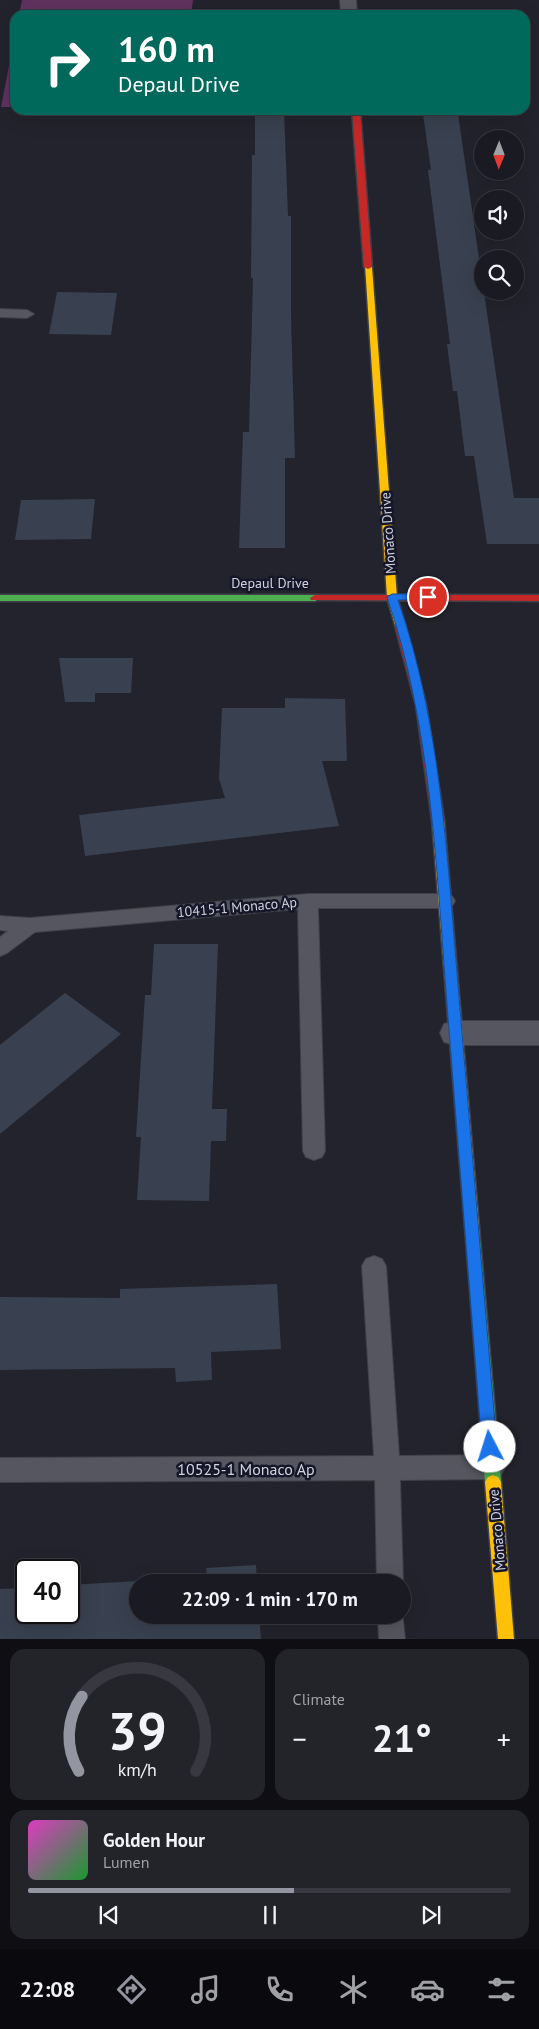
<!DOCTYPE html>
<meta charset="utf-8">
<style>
:root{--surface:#1a1a22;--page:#23232a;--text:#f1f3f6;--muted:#9fa1a5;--line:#383840;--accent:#9395a1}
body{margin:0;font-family:"PT Sans",sans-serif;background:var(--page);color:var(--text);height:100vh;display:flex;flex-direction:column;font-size:19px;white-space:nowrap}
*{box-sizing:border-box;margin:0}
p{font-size:16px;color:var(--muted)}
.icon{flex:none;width:28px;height:28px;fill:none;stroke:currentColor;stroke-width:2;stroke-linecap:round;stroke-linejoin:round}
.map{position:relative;height:1639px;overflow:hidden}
.drawer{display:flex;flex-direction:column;gap:10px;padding:10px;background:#0e0e13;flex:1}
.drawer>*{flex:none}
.banner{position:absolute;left:10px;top:10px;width:520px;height:105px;border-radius:15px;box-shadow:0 5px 20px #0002,0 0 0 1px var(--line);background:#00695c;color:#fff;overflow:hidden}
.needle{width:32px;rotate:181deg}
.tools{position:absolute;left:474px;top:130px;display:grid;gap:10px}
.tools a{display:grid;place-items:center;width:50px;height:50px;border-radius:50%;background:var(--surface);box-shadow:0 5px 20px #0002,0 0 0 1px var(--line);font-size:25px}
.speed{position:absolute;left:15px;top:1559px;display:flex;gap:10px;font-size:25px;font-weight:700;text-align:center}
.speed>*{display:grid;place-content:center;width:65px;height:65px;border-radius:50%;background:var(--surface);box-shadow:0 5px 20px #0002,0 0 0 1px var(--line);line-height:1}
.speed .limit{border:2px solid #111;border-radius:8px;background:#fff;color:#111}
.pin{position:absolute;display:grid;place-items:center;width:42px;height:42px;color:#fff;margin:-21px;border:2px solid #fff;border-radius:50%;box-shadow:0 1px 5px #0007}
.me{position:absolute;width:55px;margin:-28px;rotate:355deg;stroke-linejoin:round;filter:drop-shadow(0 0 4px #0008)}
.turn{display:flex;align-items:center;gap:18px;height:105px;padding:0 25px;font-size:22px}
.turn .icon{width:65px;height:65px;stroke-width:2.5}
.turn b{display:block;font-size:35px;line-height:42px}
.big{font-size:38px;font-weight:700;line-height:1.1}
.drawer .widget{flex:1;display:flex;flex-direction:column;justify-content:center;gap:8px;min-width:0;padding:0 18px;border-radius:15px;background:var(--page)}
.drawer .dial{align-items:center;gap:0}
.dial svg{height:130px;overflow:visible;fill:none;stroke:var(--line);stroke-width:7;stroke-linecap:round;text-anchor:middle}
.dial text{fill:var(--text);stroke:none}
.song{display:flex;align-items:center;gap:15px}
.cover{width:60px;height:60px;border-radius:8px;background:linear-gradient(135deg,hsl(310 70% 55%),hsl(130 70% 35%))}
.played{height:5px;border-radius:2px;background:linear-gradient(90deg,var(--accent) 55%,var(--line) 55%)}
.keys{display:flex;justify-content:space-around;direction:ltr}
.heat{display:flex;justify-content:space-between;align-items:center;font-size:28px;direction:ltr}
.drawer .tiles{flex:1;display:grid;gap:10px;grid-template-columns:1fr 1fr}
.widget:last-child{grid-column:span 2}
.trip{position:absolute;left:129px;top:1574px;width:282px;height:50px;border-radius:25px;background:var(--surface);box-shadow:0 5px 20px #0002,0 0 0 1px var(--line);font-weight:700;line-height:50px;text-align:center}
.menu{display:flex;height:80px;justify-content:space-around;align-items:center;background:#0a0a0e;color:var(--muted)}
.menu .icon{width:35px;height:35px}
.menu .current{color:var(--accent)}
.menu b{font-size:22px;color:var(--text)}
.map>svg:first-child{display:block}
.forest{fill:#5f325e}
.building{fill:#39404f}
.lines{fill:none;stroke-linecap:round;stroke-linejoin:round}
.lane-casing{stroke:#404049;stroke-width:2}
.street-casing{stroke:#404049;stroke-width:2}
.fast-casing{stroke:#404049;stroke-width:3}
.slow-casing{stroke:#404049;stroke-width:3}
.jam-casing{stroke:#404049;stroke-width:3}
.lane{fill:#55565f;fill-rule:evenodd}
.street{fill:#55565f;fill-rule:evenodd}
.fast{fill:#4caf50;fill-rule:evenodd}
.slow{fill:#ffc107;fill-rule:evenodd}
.jam{fill:#c62828;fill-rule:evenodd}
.route{fill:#1a73e8;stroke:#114b97}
.labels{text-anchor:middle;stroke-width:5;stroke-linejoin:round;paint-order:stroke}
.street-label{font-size:14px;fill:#d0d2df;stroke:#151628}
.near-street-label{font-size:16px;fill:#d0d2df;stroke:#151628}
</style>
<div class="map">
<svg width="539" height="1639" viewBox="0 0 539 1639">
<rect width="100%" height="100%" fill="#23232d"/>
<g class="forest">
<path d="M22,0H193L191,15H19Z"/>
<path d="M15,35V107H1Z"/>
</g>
<g class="building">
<path d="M255,110H284L288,216H291V317L295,458H285V548H239L243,432H249L253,278H251L252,155H255Z"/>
<path d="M423,114H458L514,498H539V544H487L474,456H465L457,391H453L447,344H450L428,170H431Z"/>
<path d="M57,292L117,293L111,335L49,334Z"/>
<path d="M95,499L91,539L15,540L21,500Z"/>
<path d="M59,658H133L131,693H95V702H65Z"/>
<path d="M285,698L345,699L347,761H322L339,826L85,856L79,815L225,798L219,779L222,708H285Z"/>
<path d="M154,944H218L212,1109H227L226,1141H211L209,1201L137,1200L141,1137H136L145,995H151Z"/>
<path d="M65,993L121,1034L0,1134V1045Z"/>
<path d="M277,1284L281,1349L211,1352L212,1380L176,1382L175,1368L0,1370V1297L120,1298V1289Z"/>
<path d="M256,1565L257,1582H138V1615H259L261,1639H0V1589L26,1588V1612H69V1585L207,1577L206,1568Z"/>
</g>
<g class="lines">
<defs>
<g id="lane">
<path d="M0,309L27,310L34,314L27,318L0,317Z"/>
<path d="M308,894H445L452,896L455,901L452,906L445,908H318L325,1151L322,1157L314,1160L306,1157L303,1151L298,909L35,932L7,953L0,956V937L8,931L0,930V916L30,918Z"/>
<path d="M374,1256L382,1259L386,1266L399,1456L492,1455L501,1459L505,1467L501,1475L492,1479L400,1480L403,1582L402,1584L377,1582L375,1480L0,1482V1458L374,1456L362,1266L366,1259Z"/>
<path d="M402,1611L405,1639H379L378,1615H402Z"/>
</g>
<g id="street">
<path d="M340,0H356L357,15H341Z"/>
<path d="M455,1021H539V1045H455L444,1042L440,1033L444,1024Z"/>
</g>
<g id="fast">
<path d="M0,595H315L320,598L315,601H0Z"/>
<path d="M472,1221L477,1223L479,1227L501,1482L498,1487L493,1489L488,1487L485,1482L465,1227L467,1223Z"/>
</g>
<g id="slow">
<path d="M365,265L372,267L397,597L405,625L400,628L395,625L387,597Z"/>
<path d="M438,816L444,820L479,1227L477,1231L472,1233L467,1231L465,1227L432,820Z"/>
<path d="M493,1475L498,1477L501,1482L514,1639H498L485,1482L488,1477Z"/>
</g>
<g id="jam">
<path d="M352,110H360L372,267L368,269L364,267Z"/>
<path d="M315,595H539V601L311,600L310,598Z"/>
<path d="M400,622L405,625L426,705L444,820L438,824L432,820L416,705L395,625Z"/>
</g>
</defs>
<use href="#lane" class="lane-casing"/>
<use href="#street" class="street-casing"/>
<use href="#fast" class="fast-casing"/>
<use href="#slow" class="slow-casing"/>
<use href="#jam" class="jam-casing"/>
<use href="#lane" class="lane"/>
<use href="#street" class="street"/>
<use href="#fast" class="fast"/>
<use href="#slow" class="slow"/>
<use href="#jam" class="jam"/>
</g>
<path class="route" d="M392,594H428L433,597L428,600H398C441,723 447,857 458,985C471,1139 484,1293 497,1447L495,1452L490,1454L485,1452L482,1447C470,1295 458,1144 446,992C436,860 430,723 387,597Z"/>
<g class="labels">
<g class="street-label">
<text transform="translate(388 533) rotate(-94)" y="5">Monaco Drive</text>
<text x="270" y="588">Depaul Drive</text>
<text transform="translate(237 907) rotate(-5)" y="5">10415-1 Monaco Ap</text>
<text transform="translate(497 1530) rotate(-95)" y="5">Monaco Drive</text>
</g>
<g class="near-street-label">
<text x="246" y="1475">10525-1 Monaco Ap</text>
</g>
</g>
</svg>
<div class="tools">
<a><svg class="needle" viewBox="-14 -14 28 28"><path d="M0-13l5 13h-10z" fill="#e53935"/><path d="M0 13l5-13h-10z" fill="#9fa1a5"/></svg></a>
<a><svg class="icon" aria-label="sound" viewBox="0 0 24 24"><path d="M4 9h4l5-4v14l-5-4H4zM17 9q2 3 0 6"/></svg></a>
<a><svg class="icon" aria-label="search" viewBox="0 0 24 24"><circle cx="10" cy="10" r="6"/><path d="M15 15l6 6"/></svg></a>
</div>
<div class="speed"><div class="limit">40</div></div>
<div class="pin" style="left:428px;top:597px;background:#d93025"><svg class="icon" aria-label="arrive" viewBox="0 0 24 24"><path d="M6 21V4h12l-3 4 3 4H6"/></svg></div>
<svg class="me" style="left:490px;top:1447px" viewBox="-20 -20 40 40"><circle r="19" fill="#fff"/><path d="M0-13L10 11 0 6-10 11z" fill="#1a73e8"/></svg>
<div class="trip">22:09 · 1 min · 170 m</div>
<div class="banner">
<div class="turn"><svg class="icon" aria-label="right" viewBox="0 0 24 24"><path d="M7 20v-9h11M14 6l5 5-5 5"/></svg><div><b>160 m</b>Depaul Drive</div></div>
</div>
</div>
<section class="drawer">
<div class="tiles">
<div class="widget dial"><svg viewBox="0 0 100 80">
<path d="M14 69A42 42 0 1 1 86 69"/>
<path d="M14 69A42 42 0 0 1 16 23" stroke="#9395a1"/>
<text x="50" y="56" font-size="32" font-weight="700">39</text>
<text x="50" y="72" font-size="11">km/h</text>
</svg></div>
<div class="widget"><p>Climate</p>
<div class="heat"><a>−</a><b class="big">21°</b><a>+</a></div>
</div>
<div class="widget">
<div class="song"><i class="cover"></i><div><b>Golden Hour</b><p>Lumen</p></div></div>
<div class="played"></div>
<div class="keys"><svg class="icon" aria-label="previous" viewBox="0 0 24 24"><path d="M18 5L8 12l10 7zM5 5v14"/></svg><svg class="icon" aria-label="pause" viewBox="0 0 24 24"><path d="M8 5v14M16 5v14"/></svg><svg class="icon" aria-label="next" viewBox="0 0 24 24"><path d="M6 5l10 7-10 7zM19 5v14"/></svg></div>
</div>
</div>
</section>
<nav class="menu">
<b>22:08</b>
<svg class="icon current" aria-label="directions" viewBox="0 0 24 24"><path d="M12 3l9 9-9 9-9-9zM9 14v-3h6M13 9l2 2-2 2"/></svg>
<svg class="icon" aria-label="music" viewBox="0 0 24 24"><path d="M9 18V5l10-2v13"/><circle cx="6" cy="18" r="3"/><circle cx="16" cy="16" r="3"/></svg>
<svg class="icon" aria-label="phone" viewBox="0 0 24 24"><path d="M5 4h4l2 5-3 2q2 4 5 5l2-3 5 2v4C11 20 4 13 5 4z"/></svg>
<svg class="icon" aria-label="climate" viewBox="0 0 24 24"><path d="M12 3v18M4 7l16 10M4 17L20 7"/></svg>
<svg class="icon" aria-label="car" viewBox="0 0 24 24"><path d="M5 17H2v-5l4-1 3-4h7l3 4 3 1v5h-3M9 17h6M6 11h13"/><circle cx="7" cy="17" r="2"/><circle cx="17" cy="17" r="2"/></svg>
<svg class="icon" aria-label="filters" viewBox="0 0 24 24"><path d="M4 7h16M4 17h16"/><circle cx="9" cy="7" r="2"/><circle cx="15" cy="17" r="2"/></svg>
</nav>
